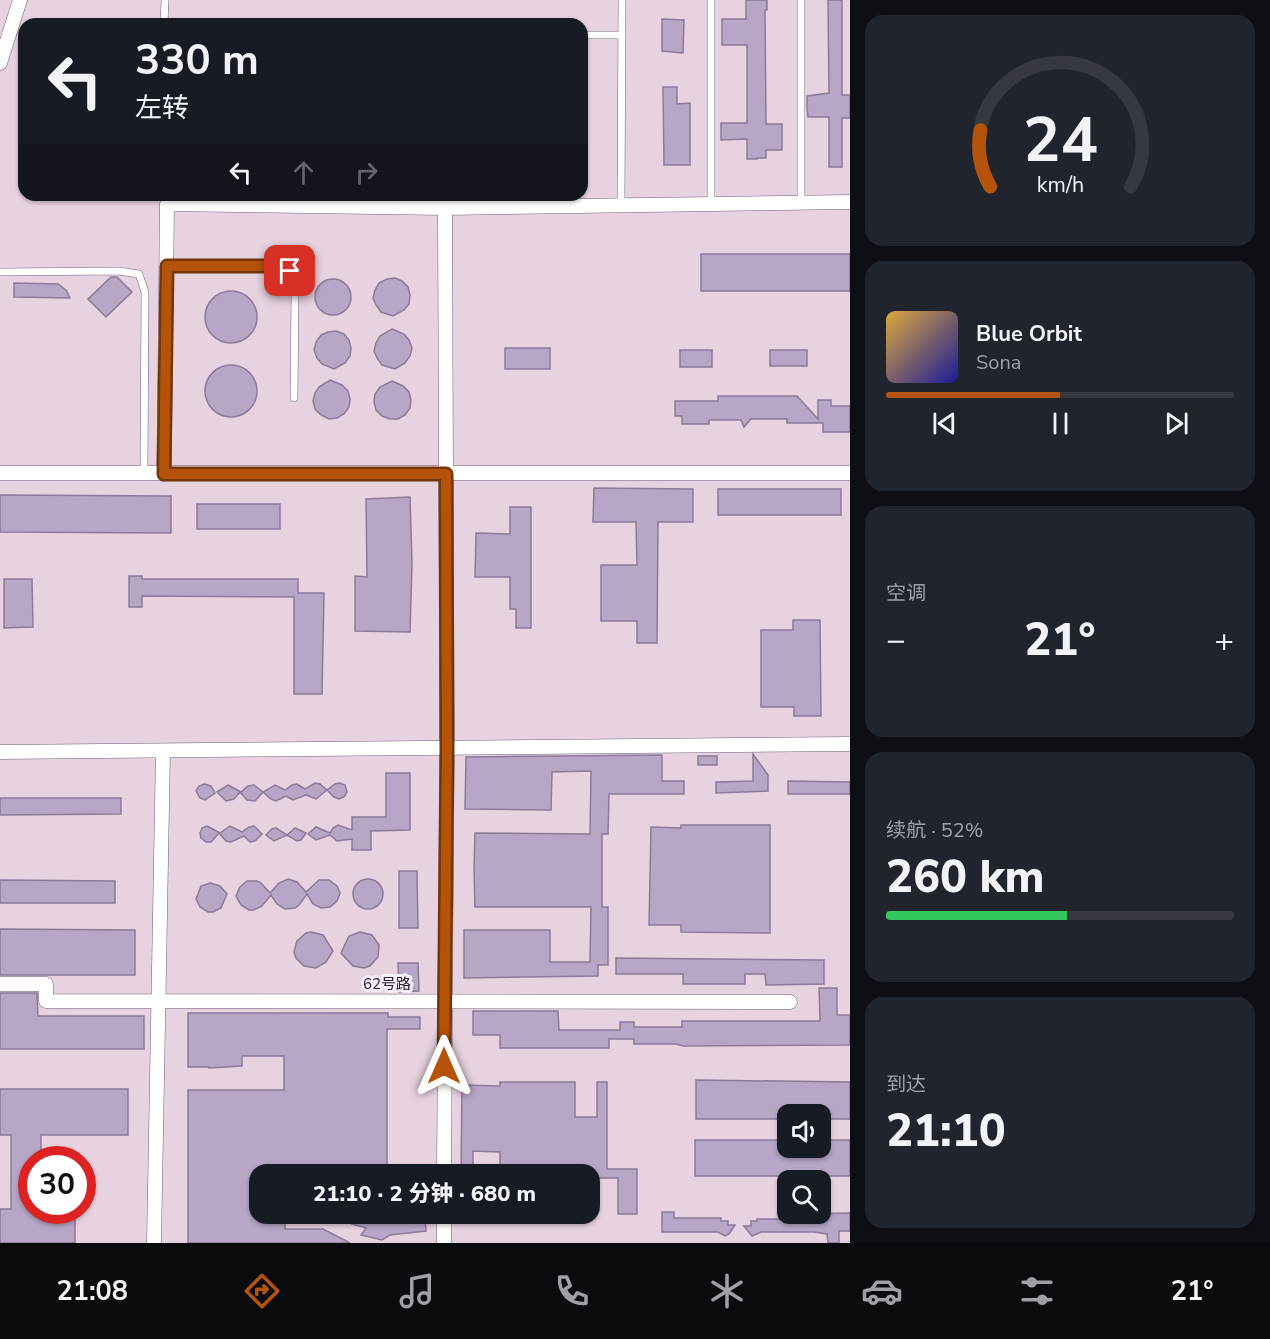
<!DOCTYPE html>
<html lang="zh">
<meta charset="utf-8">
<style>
:root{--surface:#171b24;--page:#20242c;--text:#f1f3f6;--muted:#9ea1a6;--line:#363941;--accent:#b45309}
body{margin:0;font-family:"Nunito Sans","Noto Sans SC",sans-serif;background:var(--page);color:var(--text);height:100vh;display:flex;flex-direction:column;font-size:22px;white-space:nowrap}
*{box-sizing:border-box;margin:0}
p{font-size:20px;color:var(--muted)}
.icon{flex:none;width:33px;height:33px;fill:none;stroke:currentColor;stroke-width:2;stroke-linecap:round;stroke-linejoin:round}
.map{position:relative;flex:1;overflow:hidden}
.sheet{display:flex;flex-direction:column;gap:15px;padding:15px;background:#0d0f14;width:420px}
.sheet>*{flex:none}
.guide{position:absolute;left:18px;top:18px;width:570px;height:183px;border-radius:18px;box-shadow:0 2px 4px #0004;background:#171b24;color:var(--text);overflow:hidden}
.buttons{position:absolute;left:777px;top:1104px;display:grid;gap:12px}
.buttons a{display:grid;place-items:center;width:54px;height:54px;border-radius:12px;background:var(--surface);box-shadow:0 2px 4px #0004;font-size:30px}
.speed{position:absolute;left:18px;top:1146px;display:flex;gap:12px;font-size:30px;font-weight:700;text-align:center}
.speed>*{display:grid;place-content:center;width:78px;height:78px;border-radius:50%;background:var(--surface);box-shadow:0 2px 4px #0004;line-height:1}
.speed .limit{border:9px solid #d22;background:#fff;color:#111}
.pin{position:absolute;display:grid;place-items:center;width:51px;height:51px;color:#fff;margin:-26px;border-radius:12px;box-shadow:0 3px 9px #0006}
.me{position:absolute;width:66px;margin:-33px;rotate:0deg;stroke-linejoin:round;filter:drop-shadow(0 0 4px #0008)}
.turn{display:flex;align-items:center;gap:21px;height:126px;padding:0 18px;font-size:27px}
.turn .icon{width:78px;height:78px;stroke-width:2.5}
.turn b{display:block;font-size:42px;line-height:51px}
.lanes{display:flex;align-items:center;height:57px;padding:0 18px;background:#0003;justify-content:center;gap:30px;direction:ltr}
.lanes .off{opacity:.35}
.big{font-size:45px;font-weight:800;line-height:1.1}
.sheet .card{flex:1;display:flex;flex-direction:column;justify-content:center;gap:9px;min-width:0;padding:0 21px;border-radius:18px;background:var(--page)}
.sheet .dial{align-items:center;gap:0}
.dial svg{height:156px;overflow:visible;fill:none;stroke:var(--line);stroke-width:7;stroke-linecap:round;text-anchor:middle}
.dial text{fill:var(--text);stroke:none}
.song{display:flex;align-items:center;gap:18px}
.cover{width:72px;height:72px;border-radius:9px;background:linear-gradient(135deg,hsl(40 70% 55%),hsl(240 70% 35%))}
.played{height:6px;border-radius:3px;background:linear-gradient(90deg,var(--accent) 50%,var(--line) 50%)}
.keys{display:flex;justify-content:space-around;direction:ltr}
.heat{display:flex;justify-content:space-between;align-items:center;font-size:33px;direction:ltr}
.charge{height:9px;border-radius:4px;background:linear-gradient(90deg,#34c759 52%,var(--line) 0)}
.trip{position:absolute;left:249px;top:1164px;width:351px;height:60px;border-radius:18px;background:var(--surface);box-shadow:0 2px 4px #0004;font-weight:800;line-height:60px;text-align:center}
.tab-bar{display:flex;height:96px;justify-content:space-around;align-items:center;background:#090b0e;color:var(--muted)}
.tab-bar .icon{width:42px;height:42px}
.tab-bar .selected{color:var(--accent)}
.tab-bar b{font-size:27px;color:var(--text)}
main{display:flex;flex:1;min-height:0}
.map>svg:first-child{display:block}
.industrial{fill:#e7d2e0;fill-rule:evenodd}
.building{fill:#b7a6c6;stroke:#8b7b99;stroke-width:1.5}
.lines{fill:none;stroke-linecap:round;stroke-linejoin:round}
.lane-casing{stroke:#6f607d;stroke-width:8}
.street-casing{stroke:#6f607d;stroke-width:15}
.lane{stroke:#fff;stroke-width:7}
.street{stroke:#fff;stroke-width:14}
.route-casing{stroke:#753606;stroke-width:15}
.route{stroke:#b45309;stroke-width:10}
.labels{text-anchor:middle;stroke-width:6;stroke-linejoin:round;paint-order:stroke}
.street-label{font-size:15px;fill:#29222f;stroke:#f4edfb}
</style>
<main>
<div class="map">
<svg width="850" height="1243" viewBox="0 0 850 1243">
<rect width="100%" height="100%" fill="#eddbfd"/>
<path class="industrial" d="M0,0H850V1243H0ZM24,24H582V195H24ZM788,1114H820V1148H788ZM32,1160H82V1210H32ZM260,1174H590V1214H260ZM788,1180H820V1214H788Z"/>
<g class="building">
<path d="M746,0H767V10H765L766,124H782V150H766V158H757V159H747V139L721,140V123H747V45H722V19H746Z"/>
<path d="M828,0H842V95H850V118H842V167H829V117H808L807,107V96L829,93Z"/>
<path d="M662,19L684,20L683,53L662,51Z"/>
<path d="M663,87H677V104L690,103V165H664Z"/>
<rect x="701" y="254" width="149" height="37"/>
<path d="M111,277H117L132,292L106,317L88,299Z"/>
<path d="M395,278L402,281L408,287L410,295L409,304L404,310L393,316L381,312L376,305L373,298L375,290L379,283L387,279Z"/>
<circle cx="333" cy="297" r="18"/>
<path d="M14,283L58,284L66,290L70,298L14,297Z"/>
<circle cx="231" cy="317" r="26"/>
<path d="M392,329L404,334L409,340L412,348L410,356L405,363L395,369L382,365L377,358L374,351L376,343L380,336Z"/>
<path d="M336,331L344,334L349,340L351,348L350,356L345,363L334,369L322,364L317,358L314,350L316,342L321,335L328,332Z"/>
<rect x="505" y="348" width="45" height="21"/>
<rect x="680" y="350" width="32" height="17"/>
<rect x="770" y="350" width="37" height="16"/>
<circle cx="231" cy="391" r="26"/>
<path d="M330,380L342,385L348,391L350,399L349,407L344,414L337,418L329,419L321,415L315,409L313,401L315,393L319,387Z"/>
<path d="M392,381L403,386L409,392L411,400L410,408L405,415L398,419H390L382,416L376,410L374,402L375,394L380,387Z"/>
<path d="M718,396H797L818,419V400H831V406H850V432H823V423H787V419H751L744,427L741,420H709V424H682V416H675V401H718Z"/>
<path d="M594,488L693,489V522H658L657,643H637V621H601V565H637L636,522H593Z"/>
<rect x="718" y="489" width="123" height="26"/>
<path d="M0,495L171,496V533L0,532Z"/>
<path d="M410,497L412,563L410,632L355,631V576L367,577L366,499Z"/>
<rect x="197" y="504" width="83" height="25"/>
<path d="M510,507H531V628H516V609H510V577H475L476,533L510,534Z"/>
<path d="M129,576H142V579H298V593H324L322,694H294V597L142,596V607H129Z"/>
<path d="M4,579H32L33,627L4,628Z"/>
<path d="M793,620H820L821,716H794V707H761V630H793Z"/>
<path d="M753,754L768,775V791L716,793V782L753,781Z"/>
<path d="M662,755V781H684V794H609L608,834H602V907H608V965H598V976L464,978V930H550V962H590L591,907H475L474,870L475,833L590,834L591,771L552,772L551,810L465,809L466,757Z"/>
<rect x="698" y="756" width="19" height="9"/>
<path d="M386,773H410V830L371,831V850H352V839L337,841L330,835L316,840L308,834L316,827L330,833L333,828L338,825L352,830V817H386Z"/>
<path d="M788,781L850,782V794H788Z"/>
<path d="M315,783L320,784L327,790L335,784L340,783L345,785L347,792L344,797L339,799L334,797L327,790L316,799L306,795L293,800L286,796L276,801L271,799L263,792L275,785L285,790L292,785L297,784L305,789Z"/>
<path d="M204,784L211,786L215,793L205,800L200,798L196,791L199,786Z"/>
<path d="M228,785L241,792L248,786L254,785L263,792L255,801L247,800L240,792L234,799L226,801L217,792Z"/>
<path d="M0,798H121V814L0,815Z"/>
<path d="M681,825H770V933L681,932V925H649L651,827L681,828Z"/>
<path d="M207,826L220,833L230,826L242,832L249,827L254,826L262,834L255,841L250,842L244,836L231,842L226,841L219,833L211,842H206L201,838L200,833L202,828Z"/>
<path d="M276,828L287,835L295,828L306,833L301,840L297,841L287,835L274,841L266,835L272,829Z"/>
<path d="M399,871H417L418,928H399Z"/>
<path d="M288,879L297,882L306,892L319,880H329L337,886L340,893L337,901L330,907L321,908L313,904L307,894L299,905L295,908L285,909L277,904L271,895L262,906L254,910H249L241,905L236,896L240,887L247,881H257L261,883L270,893L279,883Z"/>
<circle cx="368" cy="894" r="15"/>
<path d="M0,880L115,881V903H0Z"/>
<path d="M210,883L220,886L227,894L221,908L213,912H208L200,907L196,899L201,886Z"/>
<path d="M0,929L135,930V975H0Z"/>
<path d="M311,932L323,935L333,951L326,962L316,968L304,966L296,958L294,952L297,941L306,933Z"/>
<path d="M360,932L372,935L379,945L378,957L370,966L364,968L353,966L341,953L349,936Z"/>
<path d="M616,958L824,960V984L766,985L765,974H745V984H683V974H616Z"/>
<path d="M398,963H418L419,991L399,992Z"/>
<path d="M819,988H837V1015H850V1045L683,1046L676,1044H634V1039H609V1048H500V1035H473V1011H558L559,1030H620V1022H634V1027H682V1021H820Z"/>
<path d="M0,993H37L38,1016H144V1049H0Z"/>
<path d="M188,1013H388V1017H420V1029H387V1174H260V1218L285,1219V1229H323L350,1243H188V1090H284V1056H242V1066L209,1068V1067H188Z"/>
<path d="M696,1080L850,1082V1119H820V1114H788V1119H696Z"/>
<path d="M500,1082H575V1117H597V1082H607V1169H637V1214H618V1178H590V1174H500V1152L473,1151V1174L461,1173L462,1085L500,1086Z"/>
<path d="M0,1089H128V1135H41V1160H32V1210H75V1243H0V1209H11V1135H0Z"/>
<path d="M695,1140H788V1148H820V1140H850V1176H695Z"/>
<path d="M662,1212H674V1218H721V1221H728V1225H735L729,1234L725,1236L718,1232H662Z"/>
<path d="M850,1213V1231H839V1243H828L827,1234L814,1232H761L752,1236L744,1226H751V1221H757V1219H805V1214Z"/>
<path d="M355,1214L372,1219L374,1215L386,1222L425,1217L426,1231L390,1235L382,1240L361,1235L366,1228L352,1224Z"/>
</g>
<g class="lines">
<defs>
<g id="lane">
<path d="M711,0V204"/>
<path d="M164,24L165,0"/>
<path d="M582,35H622"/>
<path d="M801,203V0"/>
<path d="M621,206L622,0"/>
<path d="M167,266H277L290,271L295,289L294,398"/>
<path d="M0,272L118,271L139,274L145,292L144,473"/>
</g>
<g id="street">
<path d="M0,63L20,0"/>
<path d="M0,473H850"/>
<path d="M164,474L167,204L445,208L850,202"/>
<path d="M0,752L850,744"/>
<path d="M0,984H46V1001L790,1002"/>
<path d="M444,1174L447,748L445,208"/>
<path d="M154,1243L163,751"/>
<path d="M444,1243V1214"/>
</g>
</defs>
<use href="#lane" class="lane-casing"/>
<use href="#street" class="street-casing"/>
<use href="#lane" class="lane"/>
<use href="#street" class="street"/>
</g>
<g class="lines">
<defs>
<path id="route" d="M290,271L277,266H167L164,474H446L447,748L444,1066"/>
</defs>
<use href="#route" class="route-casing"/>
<use href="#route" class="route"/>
</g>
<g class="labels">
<g class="street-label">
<text x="387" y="989">62号路</text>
</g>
</g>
</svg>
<div class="buttons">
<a><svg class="icon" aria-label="sound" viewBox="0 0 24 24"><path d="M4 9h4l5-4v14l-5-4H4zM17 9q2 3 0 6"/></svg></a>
<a><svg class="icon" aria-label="search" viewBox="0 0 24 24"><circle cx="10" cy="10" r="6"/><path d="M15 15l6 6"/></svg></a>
</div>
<div class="speed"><div class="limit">30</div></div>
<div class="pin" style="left:290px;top:271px;background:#d93025"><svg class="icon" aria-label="arrive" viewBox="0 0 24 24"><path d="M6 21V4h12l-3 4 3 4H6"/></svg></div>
<svg class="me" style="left:444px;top:1066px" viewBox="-20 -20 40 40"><path d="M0-17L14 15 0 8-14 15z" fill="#b45309" stroke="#fff" stroke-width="4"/></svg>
<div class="trip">21:10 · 2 分钟 · 680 m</div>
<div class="guide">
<div class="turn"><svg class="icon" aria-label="left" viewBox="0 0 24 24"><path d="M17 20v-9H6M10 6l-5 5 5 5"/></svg><div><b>330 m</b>左转</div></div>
<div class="lanes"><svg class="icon" aria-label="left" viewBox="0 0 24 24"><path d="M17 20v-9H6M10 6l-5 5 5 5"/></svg><svg class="icon off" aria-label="ahead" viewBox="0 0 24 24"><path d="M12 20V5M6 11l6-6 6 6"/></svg><svg class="icon off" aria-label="right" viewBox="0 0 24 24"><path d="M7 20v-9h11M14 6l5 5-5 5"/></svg></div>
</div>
</div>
<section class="sheet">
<div class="card dial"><svg viewBox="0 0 100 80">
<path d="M14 69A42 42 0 1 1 86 69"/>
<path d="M14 69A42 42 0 0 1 9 40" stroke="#b45309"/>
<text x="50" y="56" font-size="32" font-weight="700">24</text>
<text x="50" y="72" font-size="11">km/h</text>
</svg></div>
<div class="card">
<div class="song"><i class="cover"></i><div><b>Blue Orbit</b><p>Sona</p></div></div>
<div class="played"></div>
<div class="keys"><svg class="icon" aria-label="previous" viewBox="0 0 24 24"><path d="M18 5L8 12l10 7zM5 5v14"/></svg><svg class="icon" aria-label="pause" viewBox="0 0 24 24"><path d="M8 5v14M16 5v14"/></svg><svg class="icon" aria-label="next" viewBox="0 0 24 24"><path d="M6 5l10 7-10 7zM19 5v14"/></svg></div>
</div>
<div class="card"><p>空调</p>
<div class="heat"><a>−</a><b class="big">21°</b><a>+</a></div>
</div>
<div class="card"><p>续航 · 52%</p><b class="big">260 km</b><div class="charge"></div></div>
<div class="card"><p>到达</p><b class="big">21:10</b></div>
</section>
</main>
<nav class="tab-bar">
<b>21:08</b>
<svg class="icon selected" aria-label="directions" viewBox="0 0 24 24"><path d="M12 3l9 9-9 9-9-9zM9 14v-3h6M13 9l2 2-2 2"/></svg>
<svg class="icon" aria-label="music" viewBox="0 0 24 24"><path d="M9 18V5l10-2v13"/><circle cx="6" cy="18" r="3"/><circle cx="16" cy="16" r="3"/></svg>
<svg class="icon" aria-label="phone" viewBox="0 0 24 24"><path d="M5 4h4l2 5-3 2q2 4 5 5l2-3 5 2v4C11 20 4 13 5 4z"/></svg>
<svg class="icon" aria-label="climate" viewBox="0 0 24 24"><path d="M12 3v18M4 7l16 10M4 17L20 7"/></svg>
<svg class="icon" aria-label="car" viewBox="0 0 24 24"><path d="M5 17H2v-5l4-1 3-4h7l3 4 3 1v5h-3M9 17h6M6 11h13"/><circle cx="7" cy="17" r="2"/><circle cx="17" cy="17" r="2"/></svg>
<svg class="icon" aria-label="filters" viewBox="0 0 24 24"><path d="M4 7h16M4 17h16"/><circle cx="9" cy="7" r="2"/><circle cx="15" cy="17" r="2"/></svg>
<b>21°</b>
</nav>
